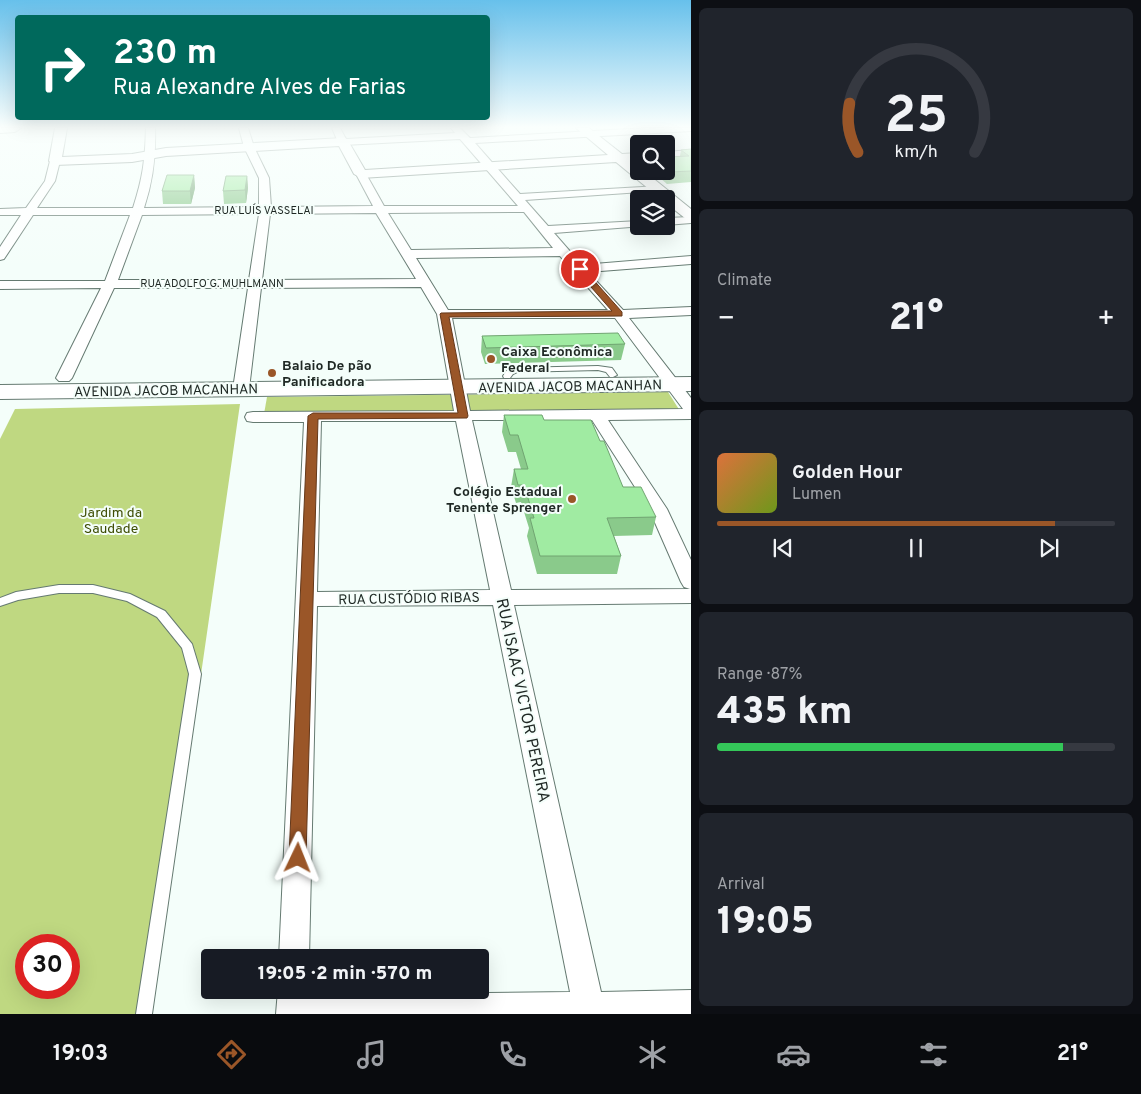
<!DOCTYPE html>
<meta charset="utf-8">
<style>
:root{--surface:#171b24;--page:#20242c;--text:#f1f3f6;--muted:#9ea1a6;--line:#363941;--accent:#9a5628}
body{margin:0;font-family:Overpass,sans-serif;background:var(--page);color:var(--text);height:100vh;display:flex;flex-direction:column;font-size:19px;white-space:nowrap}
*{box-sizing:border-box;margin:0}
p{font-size:16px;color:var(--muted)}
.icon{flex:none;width:28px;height:28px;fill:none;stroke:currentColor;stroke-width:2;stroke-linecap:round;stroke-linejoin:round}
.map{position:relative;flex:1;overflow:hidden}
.details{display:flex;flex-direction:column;gap:8px;padding:8px;background:#0d0f14;width:450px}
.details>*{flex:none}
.banner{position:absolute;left:15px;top:15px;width:475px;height:105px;border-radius:5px;box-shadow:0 5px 20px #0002;background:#00695c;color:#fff;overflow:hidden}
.controls{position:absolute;left:630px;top:135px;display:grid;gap:10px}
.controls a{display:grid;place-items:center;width:45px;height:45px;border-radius:5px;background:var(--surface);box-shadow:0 5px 20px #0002;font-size:25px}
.speed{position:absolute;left:15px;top:934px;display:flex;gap:10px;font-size:25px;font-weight:700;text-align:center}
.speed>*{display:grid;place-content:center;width:65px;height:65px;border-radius:50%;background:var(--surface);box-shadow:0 5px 20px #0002;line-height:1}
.speed .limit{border:8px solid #d22;background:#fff;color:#111}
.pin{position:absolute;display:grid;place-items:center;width:42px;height:42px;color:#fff;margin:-21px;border:2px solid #fff;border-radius:50%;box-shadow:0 1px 5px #0007}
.me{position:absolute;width:55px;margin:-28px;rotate:2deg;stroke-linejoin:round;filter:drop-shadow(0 0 4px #0008)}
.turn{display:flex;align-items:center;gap:18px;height:105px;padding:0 15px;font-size:22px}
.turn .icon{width:65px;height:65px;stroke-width:2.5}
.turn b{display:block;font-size:35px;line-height:42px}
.big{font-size:38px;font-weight:800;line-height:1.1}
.details .widget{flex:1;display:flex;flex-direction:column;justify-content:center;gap:8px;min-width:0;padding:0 18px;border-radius:8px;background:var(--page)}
.details .dial{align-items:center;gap:0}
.dial svg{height:130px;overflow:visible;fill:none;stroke:var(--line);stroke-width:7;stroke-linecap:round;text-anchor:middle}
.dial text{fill:var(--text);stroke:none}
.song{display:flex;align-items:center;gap:15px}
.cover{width:60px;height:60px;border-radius:8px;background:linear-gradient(135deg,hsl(20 70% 55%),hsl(80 70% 35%))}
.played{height:5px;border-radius:2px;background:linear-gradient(90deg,var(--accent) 85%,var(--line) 85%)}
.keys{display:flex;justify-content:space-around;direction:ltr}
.heat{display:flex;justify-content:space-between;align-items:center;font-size:28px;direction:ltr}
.charge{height:8px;border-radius:4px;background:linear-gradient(90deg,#34c759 87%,var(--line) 0)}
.trip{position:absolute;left:201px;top:949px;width:288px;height:50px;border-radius:5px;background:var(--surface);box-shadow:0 5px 20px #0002;font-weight:800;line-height:50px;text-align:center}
.dock{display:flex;height:80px;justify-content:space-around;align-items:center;background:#090b0e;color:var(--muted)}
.dock .icon{width:35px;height:35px}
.dock .active{color:var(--accent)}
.dock b{font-size:22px;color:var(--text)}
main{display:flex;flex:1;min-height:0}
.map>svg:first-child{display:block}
.green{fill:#bfd881;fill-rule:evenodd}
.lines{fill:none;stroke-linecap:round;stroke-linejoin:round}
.service-casing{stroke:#657a71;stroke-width:2}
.minor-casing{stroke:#657a71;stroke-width:2}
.tertiary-casing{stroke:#657a71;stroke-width:2}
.secondary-casing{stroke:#657a71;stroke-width:2}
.service{fill:#fff;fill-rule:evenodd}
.minor{fill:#fff;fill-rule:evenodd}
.tertiary{fill:#fff;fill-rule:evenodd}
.secondary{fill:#fff;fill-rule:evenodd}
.wall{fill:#8aca8b}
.shaded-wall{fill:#70a471}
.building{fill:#a0eba2;stroke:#70a471}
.route{fill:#9a5628;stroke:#64381a}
.poi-dot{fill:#9a5628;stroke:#f4fefa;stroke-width:2}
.labels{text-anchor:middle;stroke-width:4;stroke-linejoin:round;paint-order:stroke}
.far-street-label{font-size:11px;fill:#1f2824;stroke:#f4fefa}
.poi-label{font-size:14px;font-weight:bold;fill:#1f2824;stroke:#f4fefa;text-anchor:start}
.street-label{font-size:14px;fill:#1f2824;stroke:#f4fefa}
.park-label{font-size:14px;fill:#3d4c03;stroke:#f4fefa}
.near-street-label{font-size:16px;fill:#1f2824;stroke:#f4fefa}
</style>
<main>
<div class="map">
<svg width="691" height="1014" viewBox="0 0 691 1014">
<rect width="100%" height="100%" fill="#f4fefa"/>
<g class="green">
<path d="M668,392L680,411L264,414L267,397Z"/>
<path d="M240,404L152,1014H0V439L15,409ZM26,945H69V988H26Z"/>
</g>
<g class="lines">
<defs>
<g id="service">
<path d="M598,366L612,368L617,375L613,377H610L606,372L598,370L517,372L513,374L510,378H504L503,376L507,370L516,368Z"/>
<path d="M59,585H93L130,594L165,611L192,644L201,674L152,1014H136L189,674L182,648L157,617L127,601L93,593H59L18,600L0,606V598L16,592Z"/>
</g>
<g id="minor">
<path d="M146,128H155C156,156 153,181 144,208L259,207V178L244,147L239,128H248L254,147L269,178L271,207L373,206L356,174L361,171L366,174L384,206H518L460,139L343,145L338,142L332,128H340L346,139L455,133L451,128H460L470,138L646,128H691V131L475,143L520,194L660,186L661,188L656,191L525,200L548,226L639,221V226H643L554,233L582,265L691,256V264L588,272L623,310L691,307V315L629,318L691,398V419L608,420L667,509L691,560V603L514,605L601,992L691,990V1014H276L278,990H308V995L570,992L493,605L317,606L309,958H279L304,422H253L247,421L245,417L247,413L253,412L454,411L437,314L421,287L261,288L249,389L247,392H235L233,389L248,288H114L72,378L69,381H59L56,378L101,288L0,289V281H105L130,215H33L4,259L0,260V247L21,215H0V209L26,208L45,181L50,161L55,158L60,161L55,181L37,208H133C143,177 145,160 146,128ZM524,212L553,248L411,250L388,213ZM376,213L416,279L262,280L270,214ZM259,214L249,280H118L142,215ZM560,256L608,310H448L416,258ZM452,318H615L683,409L470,411ZM472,420H592L649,509L681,582L684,587L690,589L511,590ZM321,421H456L490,590L317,592Z"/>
<path d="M691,217V223L666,225V218Z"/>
</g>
<g id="tertiary">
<path d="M0,128H21L15,132L0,133Z"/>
<path d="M55,128H67L62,157L132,154L166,148L343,138L347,139L365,170L608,155L576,128H589L622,154L639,153V161H631L639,167V171H644L691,209V220L686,219L666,203V199H661L616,162L361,178L354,174L339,146L166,156L132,162L55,165L49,161Z"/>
<path d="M691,150V158L666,160V152Z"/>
</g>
<path id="secondary" d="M691,377V391L0,399V385Z"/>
</defs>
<use href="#service" class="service-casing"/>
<use href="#minor" class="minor-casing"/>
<use href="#tertiary" class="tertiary-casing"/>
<use href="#secondary" class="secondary-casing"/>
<use href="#service" class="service"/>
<use href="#minor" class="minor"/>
<use href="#tertiary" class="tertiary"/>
<use href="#secondary" class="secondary"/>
</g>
<g class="wall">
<path d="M691,149V182L667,184L652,171H666V157L680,156L681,150Z"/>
<path d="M194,175L195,188L191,204H163L162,191Z"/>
<path d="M247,176L248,188L246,203L224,204L223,191Z"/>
<path d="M482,336L625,344L621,360L485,364L481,352Z"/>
<path d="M504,415L544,420L600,441L623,487L656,517L652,535L614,536L621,556L617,574H537L527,536L529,528L521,502L516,503L511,487L514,469H521L516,452H508L502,432Z"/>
</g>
<g class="shaded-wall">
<path d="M194,175L195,188L191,204L190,191Z"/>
<path d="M247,176L248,188L246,203L245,190Z"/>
</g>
<g class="building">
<path d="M691,149V171L670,172L666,169V157L689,156L681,150Z"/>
<path d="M167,175H194L190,191H162Z"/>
<path d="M226,176H247L245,190L223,191Z"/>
<path d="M618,333L625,344L486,348L482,336Z"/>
<path d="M504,415H542L544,420H591L600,441H604L623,487H641L656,517L607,518L621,556H540L530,518H534L524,485H518L514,469H528L518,435H510Z"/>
</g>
<linearGradient id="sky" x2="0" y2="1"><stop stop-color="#67c0eb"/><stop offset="0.47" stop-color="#fafffd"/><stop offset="1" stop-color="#fafffd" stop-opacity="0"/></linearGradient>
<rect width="691" height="270" fill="url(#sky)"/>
<path class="route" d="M577,267H582L622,312V316L449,317L468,416L467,418L318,419L306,858L303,863L298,865L292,863L289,858L308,416L313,413H458L440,314L441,313L612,311L577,271Z"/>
<g class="poi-dot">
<circle cx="491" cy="359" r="5"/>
<circle cx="272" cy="373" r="5"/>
<circle cx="572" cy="499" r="5"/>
</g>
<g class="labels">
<g class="far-street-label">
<text x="264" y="214">RUA LUÍS VASSELAI</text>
<text x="212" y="287">RUA ADOLFO G. MUHLMANN</text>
</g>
<g class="poi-label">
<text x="501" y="356">Caixa Econômica<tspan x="501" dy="16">Federal</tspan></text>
<text x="282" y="370">Balaio De pão<tspan x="282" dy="16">Panificadora</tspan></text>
<text x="562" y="496" text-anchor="end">Colégio Estadual<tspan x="562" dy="16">Tenente Sprenger</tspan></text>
</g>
<g class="street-label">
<text transform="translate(570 386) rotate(-1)" y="5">AVENIDA JACOB MACANHAN</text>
<text transform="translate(166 390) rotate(-1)" y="5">AVENIDA JACOB MACANHAN</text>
<text transform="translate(409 598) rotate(-1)" y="5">RUA CUSTÓDIO RIBAS</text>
</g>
<g class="park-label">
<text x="111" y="517">Jardim da<tspan x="111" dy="16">Saudade</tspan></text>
</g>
<g class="near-street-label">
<text transform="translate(524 700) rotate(78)" y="6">RUA ISAAC VICTOR PEREIRA</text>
</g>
</g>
</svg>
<div class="controls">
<a><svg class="icon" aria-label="search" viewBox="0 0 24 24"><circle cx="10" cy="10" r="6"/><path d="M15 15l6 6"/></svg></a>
<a><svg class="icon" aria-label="layers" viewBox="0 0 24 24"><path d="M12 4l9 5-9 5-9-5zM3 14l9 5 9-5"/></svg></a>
</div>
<div class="speed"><div class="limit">30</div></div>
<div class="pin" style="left:580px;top:269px;background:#d93025"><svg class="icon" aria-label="arrive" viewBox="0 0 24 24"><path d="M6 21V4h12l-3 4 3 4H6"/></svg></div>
<svg class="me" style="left:298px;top:858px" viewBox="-20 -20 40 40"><path d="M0-17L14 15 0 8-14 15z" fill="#9a5628" stroke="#fff" stroke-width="4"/></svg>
<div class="trip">19:05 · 2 min · 570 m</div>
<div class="banner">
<div class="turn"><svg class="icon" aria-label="right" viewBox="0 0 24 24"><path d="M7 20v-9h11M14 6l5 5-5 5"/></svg><div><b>230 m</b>Rua Alexandre Alves de Farias</div></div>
</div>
</div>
<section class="details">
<div class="widget dial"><svg viewBox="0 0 100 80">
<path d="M14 69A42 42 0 1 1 86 69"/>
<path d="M14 69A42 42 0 0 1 9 39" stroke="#9a5628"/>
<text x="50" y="56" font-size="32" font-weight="700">25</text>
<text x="50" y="72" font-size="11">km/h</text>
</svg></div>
<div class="widget"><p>Climate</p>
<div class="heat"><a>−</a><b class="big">21°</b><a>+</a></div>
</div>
<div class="widget">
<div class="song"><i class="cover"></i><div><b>Golden Hour</b><p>Lumen</p></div></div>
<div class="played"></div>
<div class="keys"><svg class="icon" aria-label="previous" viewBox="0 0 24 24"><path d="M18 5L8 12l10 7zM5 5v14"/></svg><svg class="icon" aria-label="pause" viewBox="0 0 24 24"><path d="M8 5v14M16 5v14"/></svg><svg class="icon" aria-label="next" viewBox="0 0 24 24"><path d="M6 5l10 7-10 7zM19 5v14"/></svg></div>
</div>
<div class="widget"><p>Range · 87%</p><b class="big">435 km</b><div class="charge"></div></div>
<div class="widget"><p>Arrival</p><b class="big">19:05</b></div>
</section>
</main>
<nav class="dock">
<b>19:03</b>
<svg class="icon active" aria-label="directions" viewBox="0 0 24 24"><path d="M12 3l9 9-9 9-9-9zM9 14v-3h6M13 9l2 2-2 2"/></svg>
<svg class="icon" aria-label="music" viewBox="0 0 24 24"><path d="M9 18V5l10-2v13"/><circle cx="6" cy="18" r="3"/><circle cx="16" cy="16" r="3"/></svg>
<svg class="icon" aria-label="phone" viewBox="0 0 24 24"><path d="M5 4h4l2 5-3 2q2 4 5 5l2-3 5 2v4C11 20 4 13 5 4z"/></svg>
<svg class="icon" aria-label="climate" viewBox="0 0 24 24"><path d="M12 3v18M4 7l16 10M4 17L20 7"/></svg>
<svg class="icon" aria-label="car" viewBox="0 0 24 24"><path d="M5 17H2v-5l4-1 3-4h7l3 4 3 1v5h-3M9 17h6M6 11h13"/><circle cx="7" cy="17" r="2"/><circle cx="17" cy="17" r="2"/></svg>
<svg class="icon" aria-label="filters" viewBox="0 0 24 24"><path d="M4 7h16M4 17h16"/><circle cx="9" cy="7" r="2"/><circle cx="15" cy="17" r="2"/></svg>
<b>21°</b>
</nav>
